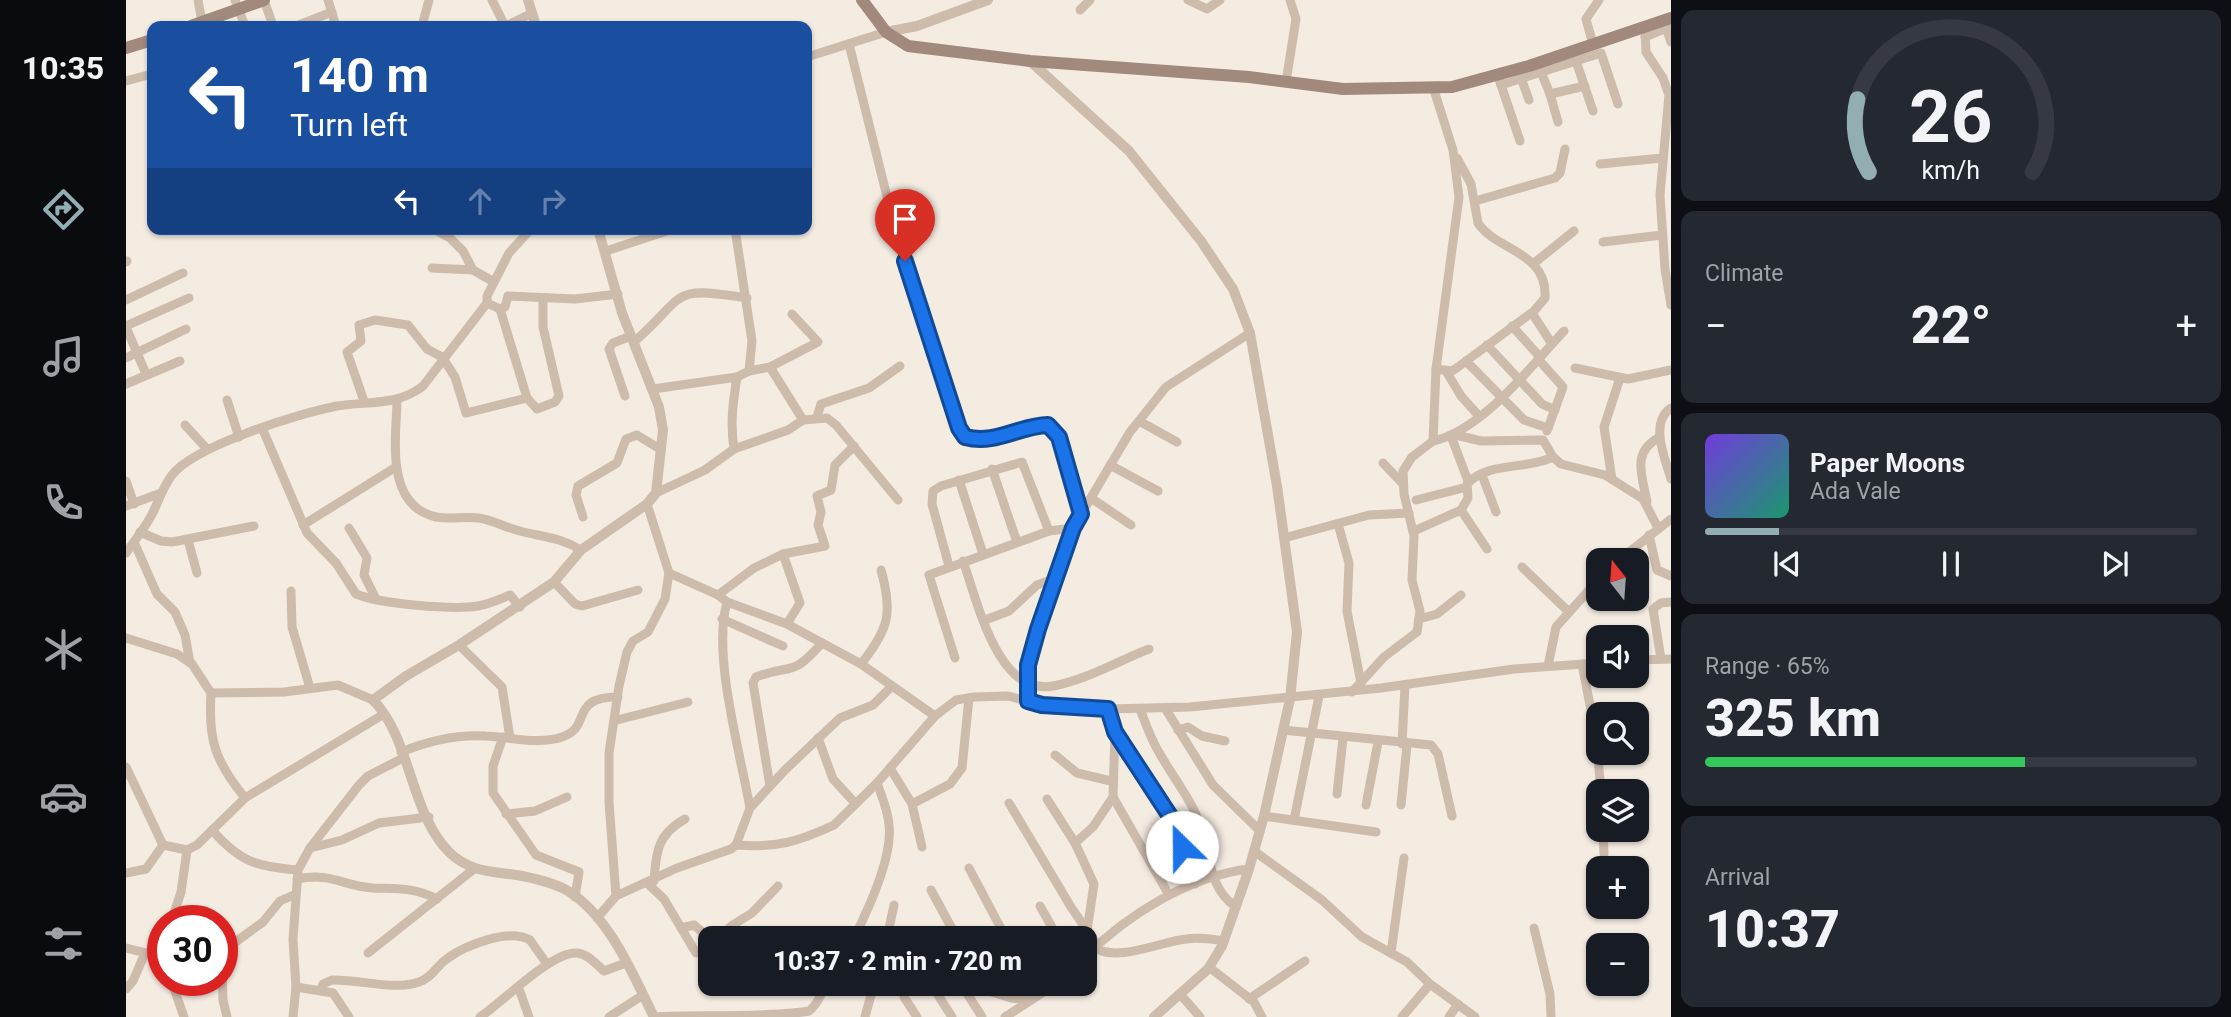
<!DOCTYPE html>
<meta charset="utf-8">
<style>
:root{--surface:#171b24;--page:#242831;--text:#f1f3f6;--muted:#9ea1a6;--line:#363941;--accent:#92aeb2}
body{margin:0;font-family:Roboto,sans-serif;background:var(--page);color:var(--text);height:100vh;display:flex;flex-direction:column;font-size:26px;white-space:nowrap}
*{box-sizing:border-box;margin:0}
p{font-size:23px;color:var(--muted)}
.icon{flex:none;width:38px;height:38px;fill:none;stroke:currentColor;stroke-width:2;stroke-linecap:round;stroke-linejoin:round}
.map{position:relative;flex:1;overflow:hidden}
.panel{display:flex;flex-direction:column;gap:10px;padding:10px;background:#0d0f14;width:560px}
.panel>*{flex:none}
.top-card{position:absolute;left:21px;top:21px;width:665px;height:214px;border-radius:14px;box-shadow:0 2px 5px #0004;background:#1a4fa0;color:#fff;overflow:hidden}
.needle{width:46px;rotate:343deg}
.fabs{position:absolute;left:1460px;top:548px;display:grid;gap:14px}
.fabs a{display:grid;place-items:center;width:63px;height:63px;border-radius:14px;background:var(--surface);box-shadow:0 2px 5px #0004;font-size:35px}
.speed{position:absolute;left:21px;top:905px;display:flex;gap:14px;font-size:35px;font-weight:700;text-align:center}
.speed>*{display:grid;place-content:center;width:91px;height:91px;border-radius:50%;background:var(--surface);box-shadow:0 2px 5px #0004;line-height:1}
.speed .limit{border:10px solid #d22;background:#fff;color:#111}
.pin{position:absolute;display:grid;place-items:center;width:60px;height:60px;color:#fff;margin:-72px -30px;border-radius:50% 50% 50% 0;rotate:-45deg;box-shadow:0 0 7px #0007}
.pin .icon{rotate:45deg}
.me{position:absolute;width:77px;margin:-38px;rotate:337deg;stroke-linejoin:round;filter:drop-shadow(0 0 5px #0008)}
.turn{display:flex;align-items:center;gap:24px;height:147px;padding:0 28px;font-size:32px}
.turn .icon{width:91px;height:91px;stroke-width:2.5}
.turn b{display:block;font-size:49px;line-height:60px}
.lanes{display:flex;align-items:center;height:66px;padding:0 28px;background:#0003;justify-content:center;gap:35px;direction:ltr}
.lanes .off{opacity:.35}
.big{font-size:52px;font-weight:800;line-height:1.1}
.panel .widget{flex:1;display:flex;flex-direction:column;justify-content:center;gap:10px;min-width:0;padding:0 24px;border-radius:14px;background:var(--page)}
.panel .dial{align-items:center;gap:0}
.dial svg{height:182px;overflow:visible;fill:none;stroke:var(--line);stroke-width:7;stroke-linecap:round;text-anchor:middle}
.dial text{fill:var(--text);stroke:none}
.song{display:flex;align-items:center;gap:21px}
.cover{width:84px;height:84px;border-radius:10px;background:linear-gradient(135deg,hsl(260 70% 55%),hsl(160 70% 35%))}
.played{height:7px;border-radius:4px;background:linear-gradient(90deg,var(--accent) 15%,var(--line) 15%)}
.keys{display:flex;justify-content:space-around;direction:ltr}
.heat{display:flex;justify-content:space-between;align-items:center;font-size:38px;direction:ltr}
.charge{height:10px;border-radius:5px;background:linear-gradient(90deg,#34c759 65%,var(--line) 0)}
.trip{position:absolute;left:572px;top:926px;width:399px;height:70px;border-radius:14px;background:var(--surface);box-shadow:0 2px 5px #0004;font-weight:800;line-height:70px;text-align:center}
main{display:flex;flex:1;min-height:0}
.dock{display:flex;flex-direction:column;width:126px;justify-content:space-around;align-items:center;background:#090b0e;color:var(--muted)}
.dock .icon{width:49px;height:49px}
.dock .on{color:var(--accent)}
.dock b{font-size:32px;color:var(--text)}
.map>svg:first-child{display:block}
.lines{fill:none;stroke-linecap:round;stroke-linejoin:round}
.minor{stroke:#cdbbac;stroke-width:9}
.tertiary{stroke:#cdbbac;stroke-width:10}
.secondary{stroke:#a18a7d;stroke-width:12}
.route-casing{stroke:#114b97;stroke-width:18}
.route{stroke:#1a73e8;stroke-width:12}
</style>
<main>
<nav class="dock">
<b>10:35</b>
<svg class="icon on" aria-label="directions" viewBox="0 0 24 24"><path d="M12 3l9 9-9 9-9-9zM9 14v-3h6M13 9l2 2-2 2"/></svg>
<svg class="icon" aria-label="music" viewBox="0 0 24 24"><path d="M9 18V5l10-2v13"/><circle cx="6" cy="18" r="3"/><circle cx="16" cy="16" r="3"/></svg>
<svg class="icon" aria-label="phone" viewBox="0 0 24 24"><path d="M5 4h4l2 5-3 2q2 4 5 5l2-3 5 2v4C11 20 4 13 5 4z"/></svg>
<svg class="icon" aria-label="climate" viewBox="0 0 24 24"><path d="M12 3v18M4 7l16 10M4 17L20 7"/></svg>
<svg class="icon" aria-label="car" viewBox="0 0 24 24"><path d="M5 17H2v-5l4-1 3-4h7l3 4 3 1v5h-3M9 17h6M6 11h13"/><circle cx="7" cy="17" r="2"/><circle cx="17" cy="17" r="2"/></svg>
<svg class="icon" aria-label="filters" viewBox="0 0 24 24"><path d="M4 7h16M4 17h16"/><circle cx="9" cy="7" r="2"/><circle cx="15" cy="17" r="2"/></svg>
</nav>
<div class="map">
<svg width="1545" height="1017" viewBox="0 0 1545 1017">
<rect width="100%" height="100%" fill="#f4ebe1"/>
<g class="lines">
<g class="minor">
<path d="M72,0L76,22"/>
<path d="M109,0L119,26"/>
<path d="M138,0L147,26"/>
<path d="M202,0L210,26"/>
<path d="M366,0L379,26"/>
<path d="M1062,0L1081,9L1094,0"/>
<path d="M954,10L964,0"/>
<path d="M170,26L206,12"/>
<path d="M296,26L303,0"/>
<path d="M380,26L406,13"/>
<path d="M1519,27L1520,52L1537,78L1543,95L1534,195L1539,269L1545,305"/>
<path d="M1540,28L1545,42"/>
<path d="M1519,37L1545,26"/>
<path d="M723,44L771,237L833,428L839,437L855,441L870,439L911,425H922L933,437L955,514"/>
<path d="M1467,44L1460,19L1473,0"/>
<path d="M681,57L760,32"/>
<path d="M1450,61L1467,111"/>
<path d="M1415,72L1424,94L1459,86"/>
<path d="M1395,78L1403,100"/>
<path d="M1373,79L1394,141"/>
<path d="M0,81L26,74"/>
<path d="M1160,82L1170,19L1164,0"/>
<path d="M1375,85L1475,53L1492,104"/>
<path d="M1424,94L1432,122"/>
<path d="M1474,164L1536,158"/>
<path d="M1349,201L1429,178L1434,173L1439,149"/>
<path d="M308,229L324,238L337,251L347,270L368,282"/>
<path d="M1477,242L1536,235"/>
<path d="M480,251L547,229"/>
<path d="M0,262L1,261"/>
<path d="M1407,264L1448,231"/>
<path d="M306,268L347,270"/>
<path d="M0,300L57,273"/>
<path d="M361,303V296L383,253L405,229"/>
<path d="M1406,313L1426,344"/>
<path d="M0,326L63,298"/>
<path d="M1386,326L1414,357"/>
<path d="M0,327L20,374"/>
<path d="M508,342C562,295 541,285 621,298"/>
<path d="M1361,345L1416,404L1429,410"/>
<path d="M0,358L60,329"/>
<path d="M1412,359L1437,387L1421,431"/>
<path d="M1340,361L1398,420L1422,428"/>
<path d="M644,367L677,420"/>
<path d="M1449,368L1502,379L1545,370"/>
<path d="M1310,369L1326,371L1332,367L1408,311L1419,298C1422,251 1370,251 1352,223L1345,184L1331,158"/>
<path d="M623,371L644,367L692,342L666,314"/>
<path d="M1320,371L1335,396L1353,416"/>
<path d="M0,384L54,361"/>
<path d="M527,389L611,377"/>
<path d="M499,396L483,349L487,343L505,336"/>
<path d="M401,398L411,409L429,402L433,396L417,327V298"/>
<path d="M101,400L113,437"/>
<path d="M238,401L221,352L235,341L233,325L249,320L282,325L301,349L316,357L329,377L340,413L401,398L374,309"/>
<path d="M271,401C270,440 259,505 310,517C325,520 338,516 353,518C367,520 380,528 394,531C416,537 434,537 455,550"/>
<path d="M1545,408C1523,423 1539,458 1545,479"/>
<path d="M691,417L695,404L743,388L774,366"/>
<path d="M1013,421L1051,442"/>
<path d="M59,425L81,449"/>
<path d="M137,430L181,533L210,563L230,594C254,604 327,610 352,606C364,604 374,599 384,595L394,607"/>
<path d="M1330,435L1355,441L1417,440L1427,457L1435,464L1479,475L1517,499L1532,528"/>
<path d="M1325,436L1342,481"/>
<path d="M1307,441C1356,431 1404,367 1438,331"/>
<path d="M608,449L662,430L677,420L701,418L710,425L772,500"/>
<path d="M1257,463L1276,483"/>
<path d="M984,465L1032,491"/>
<path d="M866,469L891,542"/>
<path d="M1356,475L1370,512"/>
<path d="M1486,479L1478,427L1494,378"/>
<path d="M833,480L857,554"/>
<path d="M0,481L8,504"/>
<path d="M530,493L579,470L608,449C604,423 607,402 611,377L623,371L626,341L609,229"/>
<path d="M965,498L1005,525"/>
<path d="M1290,500L1341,487"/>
<path d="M1521,502C1516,475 1505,452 1534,437"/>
<path d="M0,506L35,493"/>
<path d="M1335,510L1342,498L1341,484C1362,461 1401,470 1427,457"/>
<path d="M457,517L450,495L452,486L491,463L500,439L511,435L534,449"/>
<path d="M1212,524L1223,563L1221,611L1235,683"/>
<path d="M177,525L270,467"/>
<path d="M223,528L241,558L238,575L250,599"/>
<path d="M1288,531L1335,510L1361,549"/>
<path d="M14,532L35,541L46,542L128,526"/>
<path d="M1523,535L1531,570L1545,576"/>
<path d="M1158,538L1243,515L1283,513"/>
<path d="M62,540L71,573"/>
<path d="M8,542L31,594L49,612L59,635L64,663"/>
<path d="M0,553C8,542 17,530 24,518C32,504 36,488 46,475C68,446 174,413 211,406C242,401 272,406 297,386L361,303L374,309L379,307L382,296L449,299L492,294"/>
<path d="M657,554L674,603L661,624"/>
<path d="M1493,560L1545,519"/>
<path d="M837,561C851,599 871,697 927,686C960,680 992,661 1023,649"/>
<path d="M823,566L806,504L807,491L815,486L896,462L923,531"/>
<path d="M1396,567L1443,612"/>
<path d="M543,573L592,595L601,602L661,624L735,664L809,716L830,700L848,697L882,696L916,705L982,709L1064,707L1255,688L1388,669L1472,663"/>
<path d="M428,582L449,604L456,606L512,590"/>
<path d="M165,591L166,627L184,688"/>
<path d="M592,595L628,568L657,554L699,546L692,525L695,512L691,496L705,490L709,465L728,446"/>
<path d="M601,602C586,655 614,751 624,808"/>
<path d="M596,619L657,646"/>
<path d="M1293,619L1311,614L1335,595"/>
<path d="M859,620L883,611L911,585L933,577"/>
<path d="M0,638L51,654L66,664L85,693L158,692L212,685L247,700"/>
<path d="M333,645L376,687L384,738"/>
<path d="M829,658L803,575L923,531L947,528L1004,432L1040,387L1124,333"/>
<path d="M1535,659L1527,609L1535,603L1545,602"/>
<path d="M1510,660L1545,659"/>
<path d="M735,664C763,629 767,613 755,570"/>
<path d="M1456,664L1470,736L1475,791"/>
<path d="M1422,666L1430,627L1472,580"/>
<path d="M1226,692L1258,657L1291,632L1294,611L1286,580L1288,536L1278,494L1277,471L1286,457L1307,441L1310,369L1333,197L1327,150L1307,87"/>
<path d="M85,693C82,740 89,761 119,798"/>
<path d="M902,701V665L912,629L947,528"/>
<path d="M1039,708L1087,785L1134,831"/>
<path d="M1014,709C1020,724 1025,740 1034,754C1048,779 1068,803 1076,830C1085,858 1083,889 1110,907"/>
<path d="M491,720L562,702"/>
<path d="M1052,730L1062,727L1076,736L1099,741"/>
<path d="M1157,730L1305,745L1312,754L1326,816"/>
<path d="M989,732L1044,816L1069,884"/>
<path d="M377,737L367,766V793L410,855L453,872L449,897"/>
<path d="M692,738L707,779L729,803"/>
<path d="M1276,744L1279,685"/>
<path d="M275,752C302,741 330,734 360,736C384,737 412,745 436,737C467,727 442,697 492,697"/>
<path d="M929,755L951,773L985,781"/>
<path d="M0,767L37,845L61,850"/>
<path d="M764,768L786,804L796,847"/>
<path d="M644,786L627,683L630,677C668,663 665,678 696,643"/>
<path d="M1211,794L1217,738"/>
<path d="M987,797L1043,895"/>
<path d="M921,799L949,843"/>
<path d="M883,803L945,907L971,945"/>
<path d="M786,804L824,784L836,768L843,698"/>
<path d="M1240,805L1252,742"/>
<path d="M1275,805L1281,745"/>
<path d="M380,814L409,811L441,797"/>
<path d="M1138,816L1250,832"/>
<path d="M1168,820L1193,696"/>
<path d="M86,830C115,863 130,866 172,870"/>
<path d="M1477,830L1478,854"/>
<path d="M610,845C650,848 672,842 708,825L751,783"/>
<path d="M184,848L216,840L253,823L303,817"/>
<path d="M61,850L71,845L119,798L258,714"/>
<path d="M1128,851L1196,900L1236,937L1281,962L1304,984L1349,1017"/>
<path d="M843,868L880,938"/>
<path d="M0,873L20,869L37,845"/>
<path d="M171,879C206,872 216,886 247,888C271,889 288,887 311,899"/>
<path d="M528,881C530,851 532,834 559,819"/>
<path d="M522,884L538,899L570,953"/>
<path d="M805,890L831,938"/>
<path d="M490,896L551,868L605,849L610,845L624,808L659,770L714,718L747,705L765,687"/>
<path d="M914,906L932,938"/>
<path d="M471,918L490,896L483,802V753L493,686L501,652L507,641L522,632L539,599L543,573L521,504"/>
<path d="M46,920L55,892L61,850"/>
<path d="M555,928L568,925L584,939"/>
<path d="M1408,928L1424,994L1425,1017"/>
<path d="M961,931L968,884L949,843L967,827L987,797L989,732L982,709"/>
<path d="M595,938L605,926L626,913L652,886"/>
<path d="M627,938L664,935L671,938"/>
<path d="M728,938C742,910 767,856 763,825C762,810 756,797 751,783L809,716"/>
<path d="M761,938L768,905"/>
<path d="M0,948L37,957"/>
<path d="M969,948C993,962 1033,942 1060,939C1073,937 1085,939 1098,941"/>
<path d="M242,953L348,869"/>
<path d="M1265,953L1278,858"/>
<path d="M96,956L97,951L137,922L154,901L170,894"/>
<path d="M959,957C1001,915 1063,876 1123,869"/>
<path d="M96,967L97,1000L101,1017"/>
<path d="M1083,967L1128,1002L1136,1017"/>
<path d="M45,980L58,1017"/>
<path d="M805,984L826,1017"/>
<path d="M835,984L856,1017"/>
<path d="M840,984L885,998L905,1000"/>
<path d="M905,984L911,996"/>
<path d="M170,987L207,993L223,1017"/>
<path d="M0,989L7,981L19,953"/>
<path d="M393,989L403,1017"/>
<path d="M195,990L197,984L206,980C233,979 268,991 293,982C306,978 311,965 322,958C340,945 383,928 404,940L421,964"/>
<path d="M1054,994L1074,1017"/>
<path d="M778,997L791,1017"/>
<path d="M1123,999L1179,961"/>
<path d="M167,1017L170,987L167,939L172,870L184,848L233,785L242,776L277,758"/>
<path d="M354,1017C377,1002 426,951 451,953C462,954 470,964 478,971L500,963"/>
<path d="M483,1017L517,995"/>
<path d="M528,1017C562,1015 658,1017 683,1011C691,1006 696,992 701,984"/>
<path d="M739,1017L748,984"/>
<path d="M879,1017L930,984"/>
<path d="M1276,1017L1304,984"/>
<path d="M1323,1017L1332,1004"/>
</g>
<g class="tertiary">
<path d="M402,0L410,26"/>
<path d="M760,32L791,26L862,0"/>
<path d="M904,61L1003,151L1075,241L1107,289L1124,333L1151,486L1171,632L1164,699L1138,816L1123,869L1096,946L1082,969L1028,1017"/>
<path d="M472,229L496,313L533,407L537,430L530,493L521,504L455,550L428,582L333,645L280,676L247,700C285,738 284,813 323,852C344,873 368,871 396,876C411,879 429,883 442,891C484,917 507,975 528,1017"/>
</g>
<g class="secondary">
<path d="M736,0L760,32L782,46L904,61L1123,77L1217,89L1326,87L1403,66L1545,18"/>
<path d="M65,26L138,0"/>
<path d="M0,48L26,40"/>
</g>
</g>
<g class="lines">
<defs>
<path id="route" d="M779,261L833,428L839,437C870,445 892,426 922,425L933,437L955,514L947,528L912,629L902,665V701L916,705L982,709L989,732L1044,816L1056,847"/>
</defs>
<use href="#route" class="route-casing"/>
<use href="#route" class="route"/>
</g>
</svg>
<div class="fabs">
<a><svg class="needle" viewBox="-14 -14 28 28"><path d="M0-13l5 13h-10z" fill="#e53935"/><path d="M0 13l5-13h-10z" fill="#9ea1a6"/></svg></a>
<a><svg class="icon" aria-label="sound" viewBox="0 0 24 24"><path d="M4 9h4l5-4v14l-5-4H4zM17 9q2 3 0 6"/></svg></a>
<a><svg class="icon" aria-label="search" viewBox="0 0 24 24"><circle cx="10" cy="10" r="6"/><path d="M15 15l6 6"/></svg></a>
<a><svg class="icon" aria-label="layers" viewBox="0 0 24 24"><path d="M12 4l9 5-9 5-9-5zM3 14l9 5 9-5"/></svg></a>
<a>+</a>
<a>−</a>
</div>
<div class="speed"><div class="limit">30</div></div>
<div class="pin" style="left:779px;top:261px;background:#d93025"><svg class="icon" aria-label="arrive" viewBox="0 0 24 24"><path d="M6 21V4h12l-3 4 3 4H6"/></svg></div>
<svg class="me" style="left:1056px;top:847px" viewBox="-20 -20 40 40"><circle r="19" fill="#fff"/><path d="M0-13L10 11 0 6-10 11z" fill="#1a73e8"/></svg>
<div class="trip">10:37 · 2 min · 720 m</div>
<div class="top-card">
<div class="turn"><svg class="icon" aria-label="left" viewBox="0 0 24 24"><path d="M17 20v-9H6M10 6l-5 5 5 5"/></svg><div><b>140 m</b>Turn left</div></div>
<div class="lanes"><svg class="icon" aria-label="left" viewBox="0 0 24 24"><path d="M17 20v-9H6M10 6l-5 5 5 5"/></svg><svg class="icon off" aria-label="ahead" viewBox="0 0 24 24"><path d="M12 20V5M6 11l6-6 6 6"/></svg><svg class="icon off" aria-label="right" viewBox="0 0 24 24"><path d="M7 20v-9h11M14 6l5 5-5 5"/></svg></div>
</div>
</div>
<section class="panel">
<div class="widget dial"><svg viewBox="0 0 100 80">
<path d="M14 69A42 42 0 1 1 86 69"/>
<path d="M14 69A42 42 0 0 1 9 37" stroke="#92aeb2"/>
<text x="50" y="56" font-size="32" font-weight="700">26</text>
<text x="50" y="72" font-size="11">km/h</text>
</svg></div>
<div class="widget"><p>Climate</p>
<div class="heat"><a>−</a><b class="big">22°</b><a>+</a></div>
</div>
<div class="widget">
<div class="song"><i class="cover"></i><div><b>Paper Moons</b><p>Ada Vale</p></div></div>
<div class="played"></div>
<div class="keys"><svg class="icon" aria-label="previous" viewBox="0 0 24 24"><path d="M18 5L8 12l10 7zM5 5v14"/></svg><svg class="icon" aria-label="pause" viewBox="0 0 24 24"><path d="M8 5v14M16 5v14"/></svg><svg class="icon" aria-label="next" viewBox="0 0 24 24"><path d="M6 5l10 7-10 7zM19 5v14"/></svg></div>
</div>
<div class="widget"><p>Range · 65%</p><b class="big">325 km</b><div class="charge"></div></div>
<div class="widget"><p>Arrival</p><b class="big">10:37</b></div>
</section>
</main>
